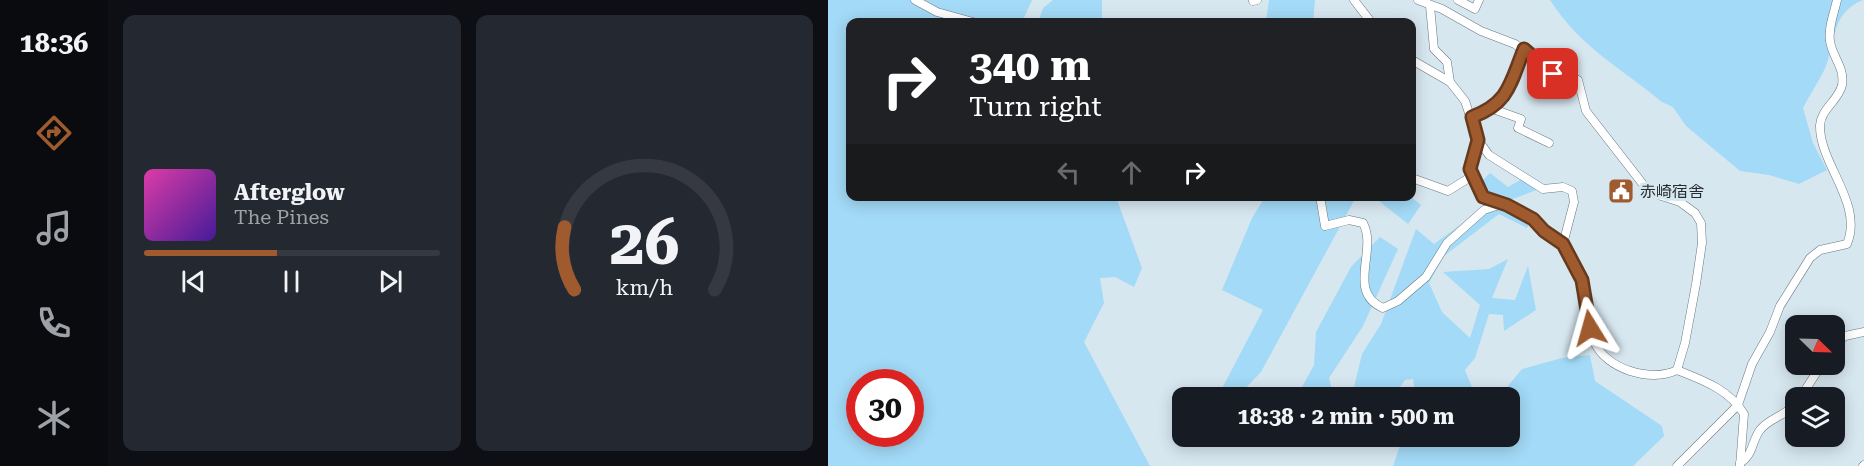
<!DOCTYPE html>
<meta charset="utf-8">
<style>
:root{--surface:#171b24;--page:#242831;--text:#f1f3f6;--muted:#9ea1a6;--line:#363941;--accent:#9f5a2e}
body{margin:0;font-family:"Roboto Serif","Noto Sans JP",serif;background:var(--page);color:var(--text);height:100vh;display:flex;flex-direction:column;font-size:22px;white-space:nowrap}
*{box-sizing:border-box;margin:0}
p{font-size:20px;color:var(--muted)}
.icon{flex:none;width:33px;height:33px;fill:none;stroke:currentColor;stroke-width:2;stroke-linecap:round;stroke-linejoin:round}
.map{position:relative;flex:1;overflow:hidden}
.details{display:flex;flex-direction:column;gap:15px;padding:15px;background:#0d0f14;width:720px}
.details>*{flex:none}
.guide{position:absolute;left:18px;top:18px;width:570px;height:183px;border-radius:12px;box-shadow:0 3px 15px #0003;background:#202124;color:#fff;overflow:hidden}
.needle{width:39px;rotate:113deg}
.tools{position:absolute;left:957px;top:315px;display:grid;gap:12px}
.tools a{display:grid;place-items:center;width:60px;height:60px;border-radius:12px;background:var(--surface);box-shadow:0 3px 15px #0003;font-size:30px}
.speed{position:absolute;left:18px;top:369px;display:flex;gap:12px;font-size:30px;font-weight:700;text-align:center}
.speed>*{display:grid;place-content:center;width:78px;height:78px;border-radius:50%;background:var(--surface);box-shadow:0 3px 15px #0003;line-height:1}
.speed .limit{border:9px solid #d22;background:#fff;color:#111}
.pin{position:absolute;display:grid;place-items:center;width:51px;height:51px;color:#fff;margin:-26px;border-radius:12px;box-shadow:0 3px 9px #0006}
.me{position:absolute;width:66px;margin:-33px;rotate:352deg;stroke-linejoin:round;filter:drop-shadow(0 0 4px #0008)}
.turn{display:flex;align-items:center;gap:21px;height:126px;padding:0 24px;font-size:27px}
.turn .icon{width:78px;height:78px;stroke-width:2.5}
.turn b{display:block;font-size:42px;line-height:51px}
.lanes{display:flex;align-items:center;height:57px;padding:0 24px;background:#0003;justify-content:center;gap:30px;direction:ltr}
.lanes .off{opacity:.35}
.details .widget{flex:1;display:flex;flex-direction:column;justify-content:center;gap:9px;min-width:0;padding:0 21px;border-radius:12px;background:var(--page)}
.details .dial{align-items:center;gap:0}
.dial svg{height:156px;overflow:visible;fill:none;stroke:var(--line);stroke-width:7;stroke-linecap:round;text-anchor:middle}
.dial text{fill:var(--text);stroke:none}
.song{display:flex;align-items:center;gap:18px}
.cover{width:72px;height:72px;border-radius:9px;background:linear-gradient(135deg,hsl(320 70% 55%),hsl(260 70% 35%))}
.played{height:6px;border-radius:3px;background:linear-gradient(90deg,var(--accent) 45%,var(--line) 45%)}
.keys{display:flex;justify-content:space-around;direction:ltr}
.details .tiles{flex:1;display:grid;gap:15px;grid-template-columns:repeat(2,1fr)}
.trip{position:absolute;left:344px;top:387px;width:348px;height:60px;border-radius:12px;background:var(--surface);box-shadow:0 3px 15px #0003;font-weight:700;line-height:60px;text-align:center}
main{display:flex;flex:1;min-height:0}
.dock{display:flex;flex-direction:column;width:108px;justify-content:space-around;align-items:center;background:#090b0e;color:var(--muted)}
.dock .icon{width:42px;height:42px}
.dock .on{color:var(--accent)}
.dock b{font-size:27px;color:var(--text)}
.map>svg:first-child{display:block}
.green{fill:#a3daf7;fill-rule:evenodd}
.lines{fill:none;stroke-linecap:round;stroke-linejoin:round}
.minor-casing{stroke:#697880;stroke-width:9}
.minor{stroke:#fff;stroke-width:8}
.route-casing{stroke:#673a1e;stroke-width:15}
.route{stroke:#9f5a2e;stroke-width:10}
.labels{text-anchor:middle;stroke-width:6;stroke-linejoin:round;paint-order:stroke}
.poi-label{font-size:16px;fill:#252b2e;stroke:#d7e7f0;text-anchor:start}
</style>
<main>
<nav class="dock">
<b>18:36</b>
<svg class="icon on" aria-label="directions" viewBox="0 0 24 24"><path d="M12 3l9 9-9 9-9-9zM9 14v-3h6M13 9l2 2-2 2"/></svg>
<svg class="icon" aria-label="music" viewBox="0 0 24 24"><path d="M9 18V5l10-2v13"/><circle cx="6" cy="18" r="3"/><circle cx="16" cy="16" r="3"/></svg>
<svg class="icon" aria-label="phone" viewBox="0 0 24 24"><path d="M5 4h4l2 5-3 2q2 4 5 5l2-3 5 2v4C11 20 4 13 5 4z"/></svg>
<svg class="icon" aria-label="climate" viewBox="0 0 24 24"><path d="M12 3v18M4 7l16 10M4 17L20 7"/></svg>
</nav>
<section class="details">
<div class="tiles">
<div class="widget">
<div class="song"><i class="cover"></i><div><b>Afterglow</b><p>The Pines</p></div></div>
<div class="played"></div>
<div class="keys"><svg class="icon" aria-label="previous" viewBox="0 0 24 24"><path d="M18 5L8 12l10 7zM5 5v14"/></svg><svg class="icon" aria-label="pause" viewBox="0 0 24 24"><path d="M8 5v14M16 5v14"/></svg><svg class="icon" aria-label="next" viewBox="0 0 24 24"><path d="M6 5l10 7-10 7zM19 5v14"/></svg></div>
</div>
<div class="widget dial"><svg viewBox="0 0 100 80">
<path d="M14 69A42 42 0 1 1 86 69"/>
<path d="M14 69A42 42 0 0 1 9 37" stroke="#9f5a2e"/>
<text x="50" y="56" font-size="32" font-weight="700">26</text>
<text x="50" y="72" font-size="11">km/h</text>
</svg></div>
</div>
</section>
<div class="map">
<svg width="1036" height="466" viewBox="0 0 1036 466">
<rect width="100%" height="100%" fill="#d7e7f0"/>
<g class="green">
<path d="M0,0H204L194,22H22V196L288,197L314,268L306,287L287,277L272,278L276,303L256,342L322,466H0ZM32,382H82V434H32Z"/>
<path d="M225,0H274V22H210L215,8Z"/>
<path d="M441,0H487L485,22H438Z"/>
<path d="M722,0H1035C1003,13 1008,40 998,66C992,80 982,94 975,108L985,143L999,170L971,184L941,175L912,171L858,126L845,107L834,102C793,68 752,47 722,0Z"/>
<path d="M662,173L680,187L694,179L711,189L677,202L705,218L699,228L671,214L616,256L601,283L614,312L642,338L652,305L615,272L661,269L680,259L664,298L687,300L700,266L708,310L676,331L675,315L661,314L647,358L637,370L648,397H588L585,379L577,380L565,397H530L526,387L534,354L553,324L588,229L606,244L664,202L650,185Z"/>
<path d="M437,197H528L433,372L409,397L389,398L435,310L394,290L424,218Z"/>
<path d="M546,197H583L593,205L580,224Z"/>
<path d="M552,237L570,249L535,326L501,378L506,397L468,398L486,365L488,332L523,267Z"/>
<path d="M762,355L767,381L834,426L836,436L805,466H565L575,437L681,436V398L671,397L694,369L734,358Z"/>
</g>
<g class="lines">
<defs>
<g id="minor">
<path d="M87,0L109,12L145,22"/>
<path d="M526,0L543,22"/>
<path d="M590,0L614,9L653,31L687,44L725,74L750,80L758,111L821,192L852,202L867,213L873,223L874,243L868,284L857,343L849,370"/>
<path d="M630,0L647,9L651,0"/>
<path d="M425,1L429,0"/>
<path d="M602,6L606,49L619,62L622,82"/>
<path d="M584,60L622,82L637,101L650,140L661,155L715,189L735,187L744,191L746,202L735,244"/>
<path d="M665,109L693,119L690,128L721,143"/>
<path d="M644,117C681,103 682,84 696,49"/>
<path d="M650,140L642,169L655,197C672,202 692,208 705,219C710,223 713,229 718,232C725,238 733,242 739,250C760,278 753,311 766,341C777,369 823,383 849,370C874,380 901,389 916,414L912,466"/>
<path d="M584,178L620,191L644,176"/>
<path d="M492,196L497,226L521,220L535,223C550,250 518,292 555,308L570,301L598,277L619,243L656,210L674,204"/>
<path d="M1006,345L1017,336L1036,332"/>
<path d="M972,398L994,364"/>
<path d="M912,463C925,456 924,440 932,430C941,418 958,416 968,403"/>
<path d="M849,466L910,405L924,364L942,332L952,306L982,258L992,250L1019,244C1036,203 991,164 992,125C993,109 1011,100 1014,85C1017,67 1004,57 1002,41C1000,28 1006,13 1009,0"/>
<path d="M1035,466L1036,465"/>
</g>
</defs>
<use href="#minor" class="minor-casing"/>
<use href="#minor" class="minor"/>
</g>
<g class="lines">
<defs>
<path id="route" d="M725,74L696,49C682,84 681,103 644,117L650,140L642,169L655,197L679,205L705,219L716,231L735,244L754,280L762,328"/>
</defs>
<use href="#route" class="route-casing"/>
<use href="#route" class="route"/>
</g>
<defs>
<symbol id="civic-square" viewBox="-11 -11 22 22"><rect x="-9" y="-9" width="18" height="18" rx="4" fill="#9f5a2e" stroke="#d7e7f0"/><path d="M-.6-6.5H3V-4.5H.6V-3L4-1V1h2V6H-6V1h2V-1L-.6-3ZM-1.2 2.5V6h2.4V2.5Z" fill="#fff"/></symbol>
</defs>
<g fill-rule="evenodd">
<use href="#civic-square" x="778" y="176" width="30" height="30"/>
</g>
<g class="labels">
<g class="poi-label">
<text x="812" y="197">赤崎宿舎</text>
</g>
</g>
</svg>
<div class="tools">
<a><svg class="needle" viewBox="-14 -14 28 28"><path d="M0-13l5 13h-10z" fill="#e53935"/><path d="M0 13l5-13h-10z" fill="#9ea1a6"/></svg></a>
<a><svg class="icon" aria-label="layers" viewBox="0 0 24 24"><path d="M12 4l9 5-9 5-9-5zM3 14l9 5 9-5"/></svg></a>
</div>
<div class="speed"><div class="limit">30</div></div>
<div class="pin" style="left:725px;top:74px;background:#d93025"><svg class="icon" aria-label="arrive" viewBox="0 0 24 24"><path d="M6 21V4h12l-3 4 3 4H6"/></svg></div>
<svg class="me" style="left:762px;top:328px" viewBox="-20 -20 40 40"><path d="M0-17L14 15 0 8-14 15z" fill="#9f5a2e" stroke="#fff" stroke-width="4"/></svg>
<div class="trip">18:38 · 2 min · 500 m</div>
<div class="guide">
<div class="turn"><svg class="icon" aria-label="right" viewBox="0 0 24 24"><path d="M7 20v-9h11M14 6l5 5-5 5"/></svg><div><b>340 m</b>Turn right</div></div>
<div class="lanes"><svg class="icon off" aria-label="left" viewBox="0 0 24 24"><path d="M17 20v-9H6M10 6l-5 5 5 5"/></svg><svg class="icon off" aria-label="ahead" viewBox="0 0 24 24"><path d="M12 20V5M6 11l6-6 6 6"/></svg><svg class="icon" aria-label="right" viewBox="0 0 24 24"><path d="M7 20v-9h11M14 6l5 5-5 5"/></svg></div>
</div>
</div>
</main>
